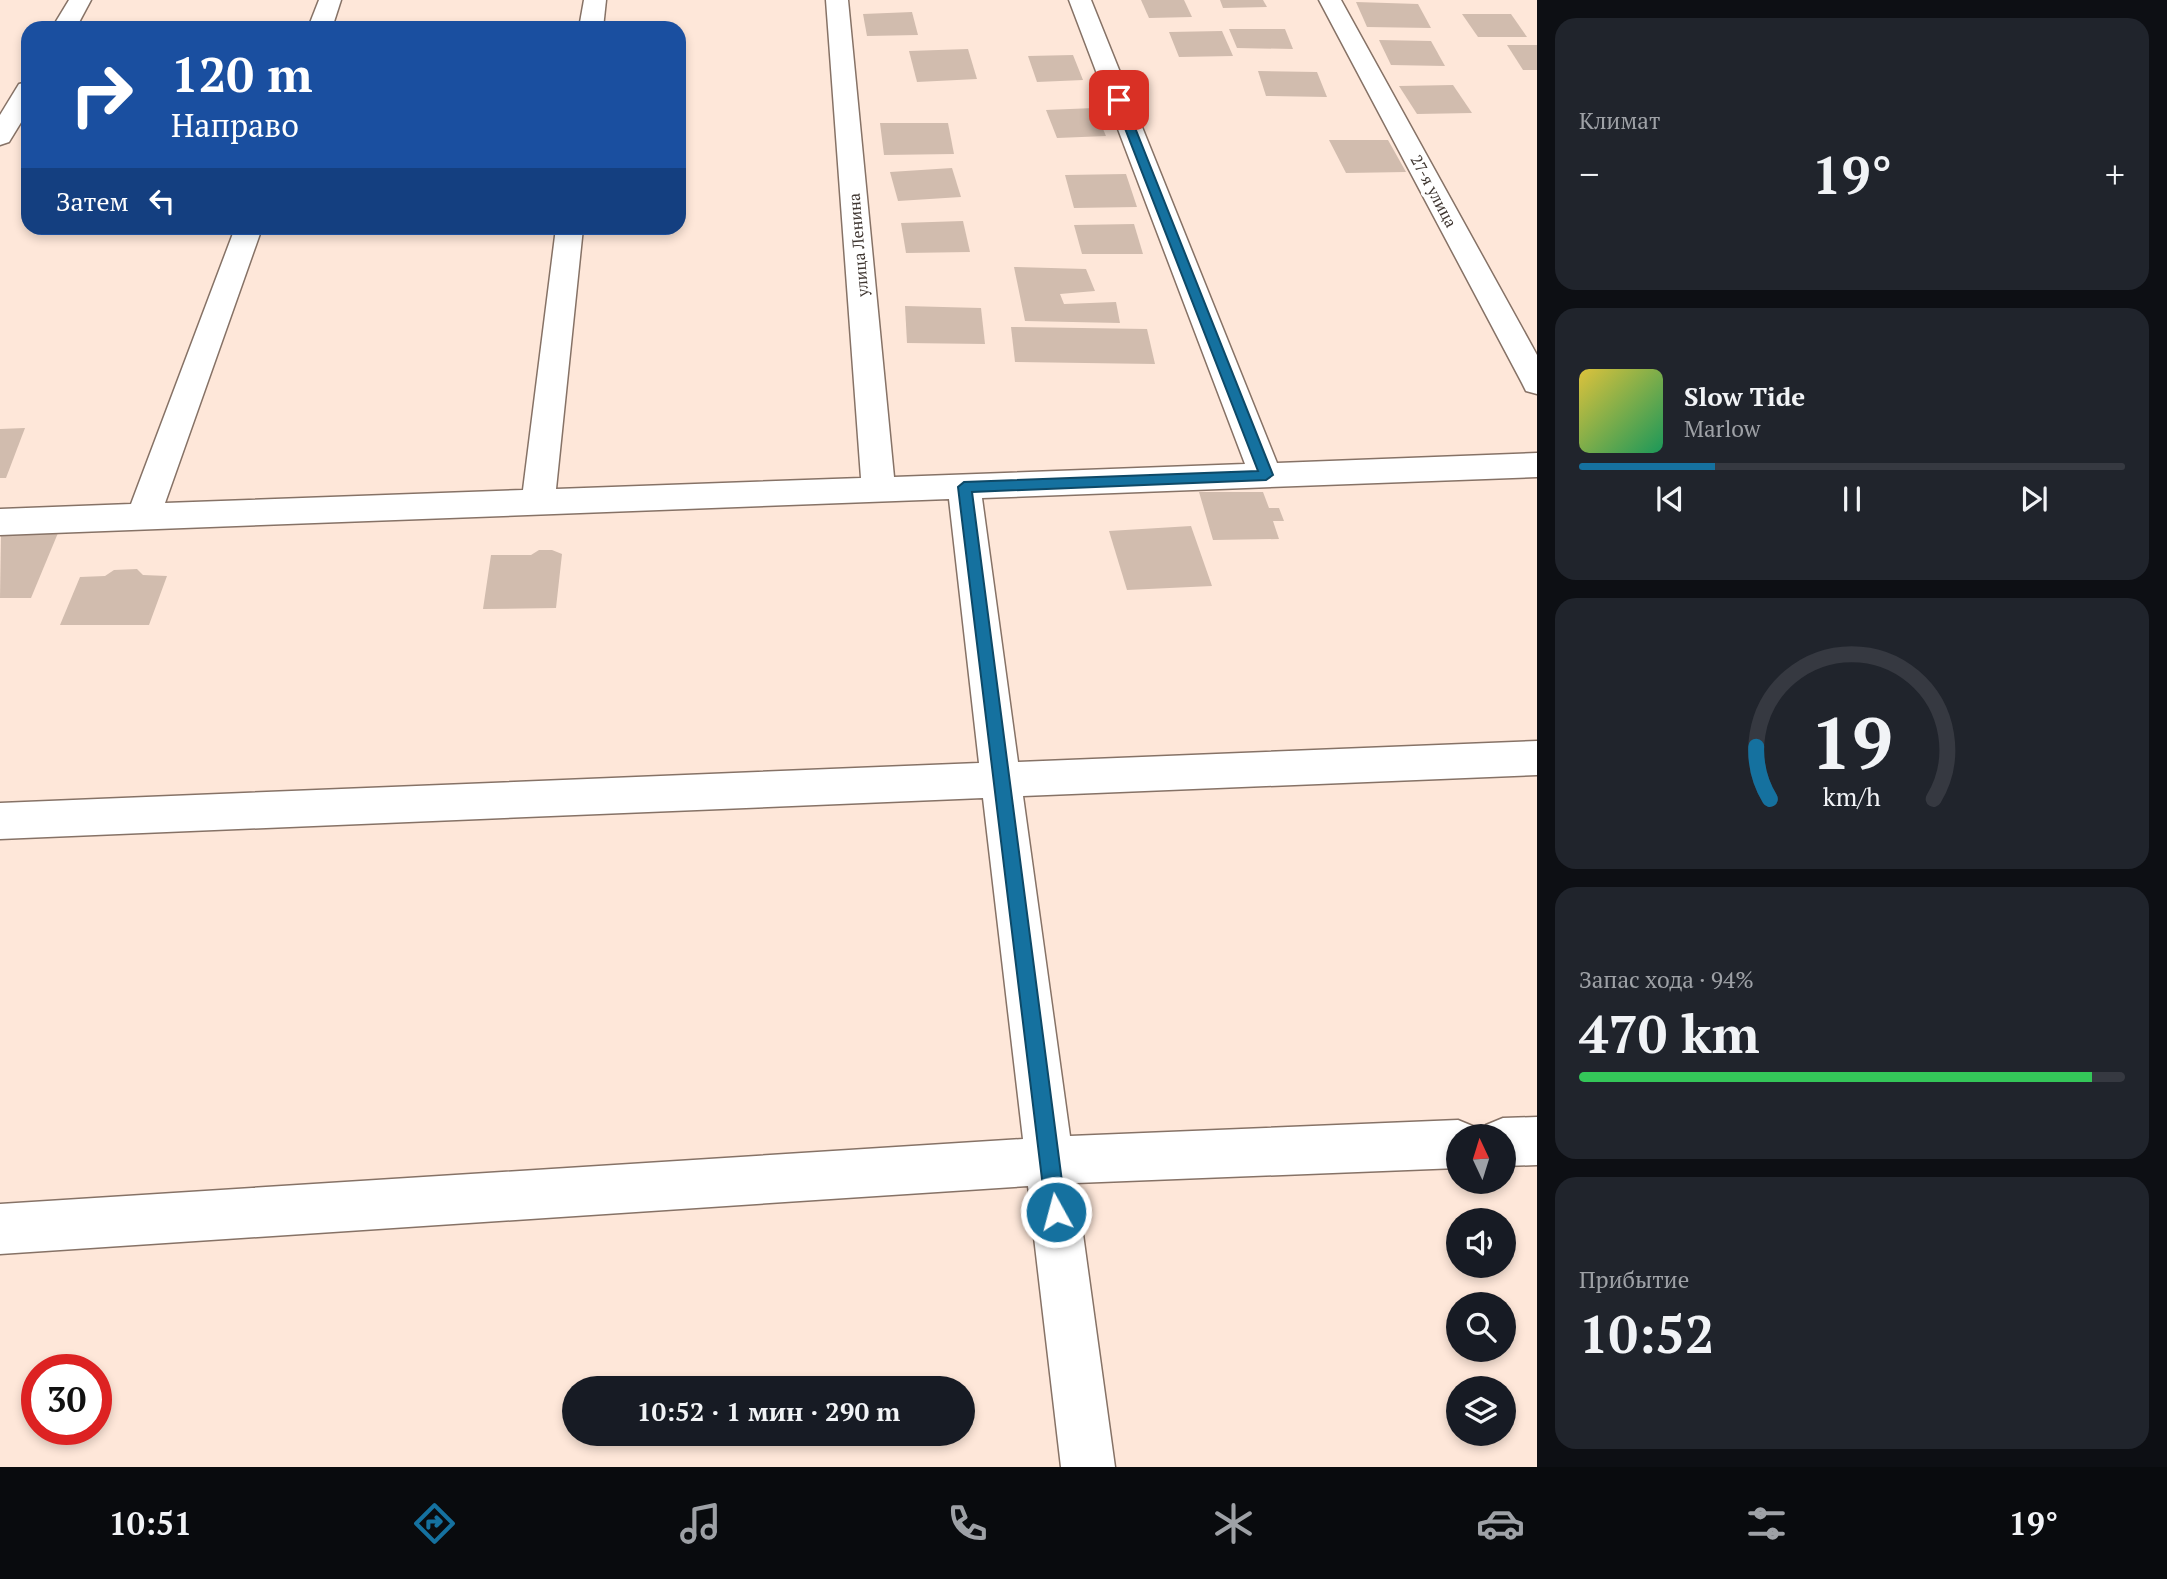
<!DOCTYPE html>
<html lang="ru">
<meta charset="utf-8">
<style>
:root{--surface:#171b24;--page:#20242c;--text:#f1f3f6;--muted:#9ea1a6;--line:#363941;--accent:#15719f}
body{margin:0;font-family:"PT Serif",serif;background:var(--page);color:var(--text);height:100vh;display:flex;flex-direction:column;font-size:26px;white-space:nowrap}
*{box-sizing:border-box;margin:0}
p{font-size:23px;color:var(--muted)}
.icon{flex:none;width:38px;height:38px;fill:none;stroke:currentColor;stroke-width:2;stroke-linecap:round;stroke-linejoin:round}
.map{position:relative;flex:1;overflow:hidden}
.drawer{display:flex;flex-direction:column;gap:18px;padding:18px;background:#0d0f14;width:630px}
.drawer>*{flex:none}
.banner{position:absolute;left:21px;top:21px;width:665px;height:214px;border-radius:21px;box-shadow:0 4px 10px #0003;background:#1a4fa0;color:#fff;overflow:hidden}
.needle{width:46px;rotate:356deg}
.fabs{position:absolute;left:1446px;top:1124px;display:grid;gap:14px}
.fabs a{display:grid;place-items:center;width:70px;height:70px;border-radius:50%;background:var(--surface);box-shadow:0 4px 10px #0003;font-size:35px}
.speed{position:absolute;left:21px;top:1354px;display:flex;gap:14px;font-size:35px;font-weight:700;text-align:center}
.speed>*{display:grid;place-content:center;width:91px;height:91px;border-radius:50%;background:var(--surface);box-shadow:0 4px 10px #0003;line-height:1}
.speed .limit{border:10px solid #d22;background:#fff;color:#111}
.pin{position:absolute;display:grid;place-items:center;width:60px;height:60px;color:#fff;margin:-30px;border-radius:14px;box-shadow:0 4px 10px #0006}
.me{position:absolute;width:77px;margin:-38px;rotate:353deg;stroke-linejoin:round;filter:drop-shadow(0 0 5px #0008)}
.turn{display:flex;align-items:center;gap:24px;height:147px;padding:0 35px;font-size:32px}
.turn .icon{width:91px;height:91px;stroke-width:2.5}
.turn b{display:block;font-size:49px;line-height:60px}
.then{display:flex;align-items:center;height:66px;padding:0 35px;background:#0003;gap:14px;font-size:26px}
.big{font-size:52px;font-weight:700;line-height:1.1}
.drawer .widget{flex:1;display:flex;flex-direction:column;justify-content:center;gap:10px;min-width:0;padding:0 24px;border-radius:21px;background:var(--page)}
.drawer .dial{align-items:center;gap:0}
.dial svg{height:182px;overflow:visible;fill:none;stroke:var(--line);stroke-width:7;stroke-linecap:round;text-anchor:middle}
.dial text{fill:var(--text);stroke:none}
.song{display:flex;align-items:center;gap:21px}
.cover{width:84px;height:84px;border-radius:10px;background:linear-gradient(135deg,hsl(50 70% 55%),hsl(150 70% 35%))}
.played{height:7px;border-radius:4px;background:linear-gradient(90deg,var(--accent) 25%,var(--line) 25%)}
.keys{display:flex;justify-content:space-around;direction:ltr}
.heat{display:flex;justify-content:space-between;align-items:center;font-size:38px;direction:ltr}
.charge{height:10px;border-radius:5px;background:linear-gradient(90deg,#34c759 94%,var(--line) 0)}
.trip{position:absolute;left:562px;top:1376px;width:413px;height:70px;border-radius:35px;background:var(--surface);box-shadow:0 4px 10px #0003;font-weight:700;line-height:70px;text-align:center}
.menu{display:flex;height:112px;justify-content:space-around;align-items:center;background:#090b0e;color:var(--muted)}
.menu .icon{width:49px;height:49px}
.menu .on{color:var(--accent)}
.menu b{font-size:32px;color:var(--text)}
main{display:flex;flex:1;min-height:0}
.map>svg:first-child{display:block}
.building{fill:#d1bcae}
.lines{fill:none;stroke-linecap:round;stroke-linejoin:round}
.street-casing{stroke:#867266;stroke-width:3}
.street{fill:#fff;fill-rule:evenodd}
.route{fill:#15719f;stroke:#0e4967;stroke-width:2}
.labels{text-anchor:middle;stroke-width:7;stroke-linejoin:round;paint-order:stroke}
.far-street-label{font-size:16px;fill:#3f3631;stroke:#fff}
</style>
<main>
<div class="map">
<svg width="1537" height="1467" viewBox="0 0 1537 1467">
<rect width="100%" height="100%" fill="#fee7d9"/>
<g class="building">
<path d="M1141,0H1184L1192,17L1149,18Z"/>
<path d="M1220,0H1263L1267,7L1223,8Z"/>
<path d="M1356,2L1418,4L1431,28L1367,27Z"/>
<path d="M912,12L918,35L867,36L863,14Z"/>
<path d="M1462,14H1511L1527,37H1478Z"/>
<path d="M1229,29H1285L1293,49L1237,48Z"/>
<path d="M1222,31L1233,56L1179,57L1169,32Z"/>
<path d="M1379,40L1431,41L1445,66L1391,65Z"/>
<path d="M1507,45H1537V70H1523Z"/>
<path d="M968,49L977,79L917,82L909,51Z"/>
<path d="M1073,55L1083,80L1037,82L1028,56Z"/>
<path d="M1258,71L1317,72L1327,97L1266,96Z"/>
<path d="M1453,85L1472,113L1417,114L1399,86Z"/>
<path d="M1094,108L1106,136L1057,138L1046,110Z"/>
<path d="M880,123H948L954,154L884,155Z"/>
<path d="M1329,140H1388L1406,172L1346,173Z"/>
<path d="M952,168L961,197L898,201L890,172Z"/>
<path d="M1126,174L1137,207L1074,208L1065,175Z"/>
<path d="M963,221L970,252L906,253L901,223Z"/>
<path d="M1134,224L1143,254H1082L1074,225Z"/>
<path d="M1014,267L1086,269L1095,291L1060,294L1064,304L1116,302L1120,323L1025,321Z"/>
<path d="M905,306L981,308L985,344L907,343Z"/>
<path d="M1011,327L1147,329L1155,364L1015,362Z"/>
<path d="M25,428L6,478H0V429Z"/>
<path d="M1199,492H1263L1269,508H1279L1284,521H1273L1279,539L1213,540Z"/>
<path d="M1191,526L1212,586L1127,590L1109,531Z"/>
<path d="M58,533L31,598H0L1,534Z"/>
<path d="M539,550H552L562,554L556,608L483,609L491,555H531Z"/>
<path d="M137,569L143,575L167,576L149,625H60L80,577L105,576L114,570Z"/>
</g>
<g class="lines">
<defs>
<g id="street">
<path d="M69,0H91L76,28H52Z"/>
<path d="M319,0H341L332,28H308Z"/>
<path d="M584,0H606L603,28H579Z"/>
<path d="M826,0H848L894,477L1245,464L1069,0H1091L1277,463L1537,453V477L982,498L1018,762L1537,741V775L1023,796L1070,1136L1458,1120L1475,1127L1478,1136H1458V1168L1076,1183L1115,1467H1061L1028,1186L0,1254V1204L1023,1139L983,798L0,839V803L979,763L949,499L0,535V509L131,504L235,228H262L165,503L523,490L556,228H583L556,489L861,478Z"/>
<path d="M1319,0H1341L1537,355V394L1526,391L1522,383Z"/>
<path d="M28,82V111L9,142L0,145V115L19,84Z"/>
<path d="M1537,1117V1165L1503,1166V1136H1482L1486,1125L1503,1118Z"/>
</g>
</defs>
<use href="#street" class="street-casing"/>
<use href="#street" class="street"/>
</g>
<path class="route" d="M1115,98L1124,100L1273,475L1266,480L972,492L1066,1212L1063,1219L1056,1222L1049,1219L1046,1212L958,487L964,482L1258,471L1114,100Z"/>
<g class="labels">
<g class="far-street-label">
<text transform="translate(1434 191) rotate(62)" y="6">27-я улица</text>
<text transform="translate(858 245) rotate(-95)" y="6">улица Ленина</text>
</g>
</g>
</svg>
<div class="fabs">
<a><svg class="needle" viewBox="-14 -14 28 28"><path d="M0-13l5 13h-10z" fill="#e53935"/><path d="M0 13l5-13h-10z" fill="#9ea1a6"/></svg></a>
<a><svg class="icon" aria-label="sound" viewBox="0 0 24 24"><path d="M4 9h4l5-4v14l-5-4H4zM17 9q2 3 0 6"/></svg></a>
<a><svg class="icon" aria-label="search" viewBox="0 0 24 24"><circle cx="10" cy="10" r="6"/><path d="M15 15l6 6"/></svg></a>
<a><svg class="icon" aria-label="layers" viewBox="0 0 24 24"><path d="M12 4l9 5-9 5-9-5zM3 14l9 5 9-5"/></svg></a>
</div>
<div class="speed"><div class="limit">30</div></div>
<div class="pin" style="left:1119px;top:100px;background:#d93025"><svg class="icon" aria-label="arrive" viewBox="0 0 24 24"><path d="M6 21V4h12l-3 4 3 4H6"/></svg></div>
<svg class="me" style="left:1056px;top:1212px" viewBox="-20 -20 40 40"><circle r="17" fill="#15719f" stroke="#fff" stroke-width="3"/><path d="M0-11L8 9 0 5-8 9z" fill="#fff"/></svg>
<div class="trip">10:52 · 1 мин · 290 m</div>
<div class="banner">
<div class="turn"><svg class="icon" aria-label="right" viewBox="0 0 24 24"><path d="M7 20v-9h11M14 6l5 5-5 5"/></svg><div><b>120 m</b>Направо</div></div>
<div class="then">Затем<svg class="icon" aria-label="left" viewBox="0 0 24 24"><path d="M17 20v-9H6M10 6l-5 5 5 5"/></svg></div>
</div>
</div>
<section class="drawer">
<div class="widget"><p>Климат</p>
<div class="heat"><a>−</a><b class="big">19°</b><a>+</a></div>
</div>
<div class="widget">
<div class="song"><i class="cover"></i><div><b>Slow Tide</b><p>Marlow</p></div></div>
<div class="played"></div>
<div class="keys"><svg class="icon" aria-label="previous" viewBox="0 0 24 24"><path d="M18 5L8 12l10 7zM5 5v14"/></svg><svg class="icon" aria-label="pause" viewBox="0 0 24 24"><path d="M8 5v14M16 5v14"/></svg><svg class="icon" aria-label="next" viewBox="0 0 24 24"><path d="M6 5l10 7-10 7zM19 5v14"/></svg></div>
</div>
<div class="widget dial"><svg viewBox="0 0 100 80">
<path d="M14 69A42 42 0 1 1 86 69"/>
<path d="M14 69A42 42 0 0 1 8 46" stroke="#15719f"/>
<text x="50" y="56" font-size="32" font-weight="700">19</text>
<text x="50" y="72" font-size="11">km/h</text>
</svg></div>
<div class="widget"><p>Запас хода · 94%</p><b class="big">470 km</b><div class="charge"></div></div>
<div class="widget"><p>Прибытие</p><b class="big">10:52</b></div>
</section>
</main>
<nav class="menu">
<b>10:51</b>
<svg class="icon on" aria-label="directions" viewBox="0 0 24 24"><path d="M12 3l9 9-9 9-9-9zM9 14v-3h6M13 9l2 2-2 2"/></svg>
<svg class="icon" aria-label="music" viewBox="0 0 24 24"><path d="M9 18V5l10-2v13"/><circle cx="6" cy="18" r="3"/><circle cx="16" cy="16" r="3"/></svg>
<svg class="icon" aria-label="phone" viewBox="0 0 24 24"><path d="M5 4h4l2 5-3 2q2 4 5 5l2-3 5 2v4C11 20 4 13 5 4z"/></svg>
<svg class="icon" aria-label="climate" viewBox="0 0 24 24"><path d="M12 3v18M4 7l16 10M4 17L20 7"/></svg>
<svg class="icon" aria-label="car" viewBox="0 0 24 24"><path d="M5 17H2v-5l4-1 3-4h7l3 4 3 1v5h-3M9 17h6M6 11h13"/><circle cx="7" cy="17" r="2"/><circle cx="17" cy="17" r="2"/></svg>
<svg class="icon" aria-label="filters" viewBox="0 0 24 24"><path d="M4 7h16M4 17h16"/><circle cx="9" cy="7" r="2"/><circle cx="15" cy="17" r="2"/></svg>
<b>19°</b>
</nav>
